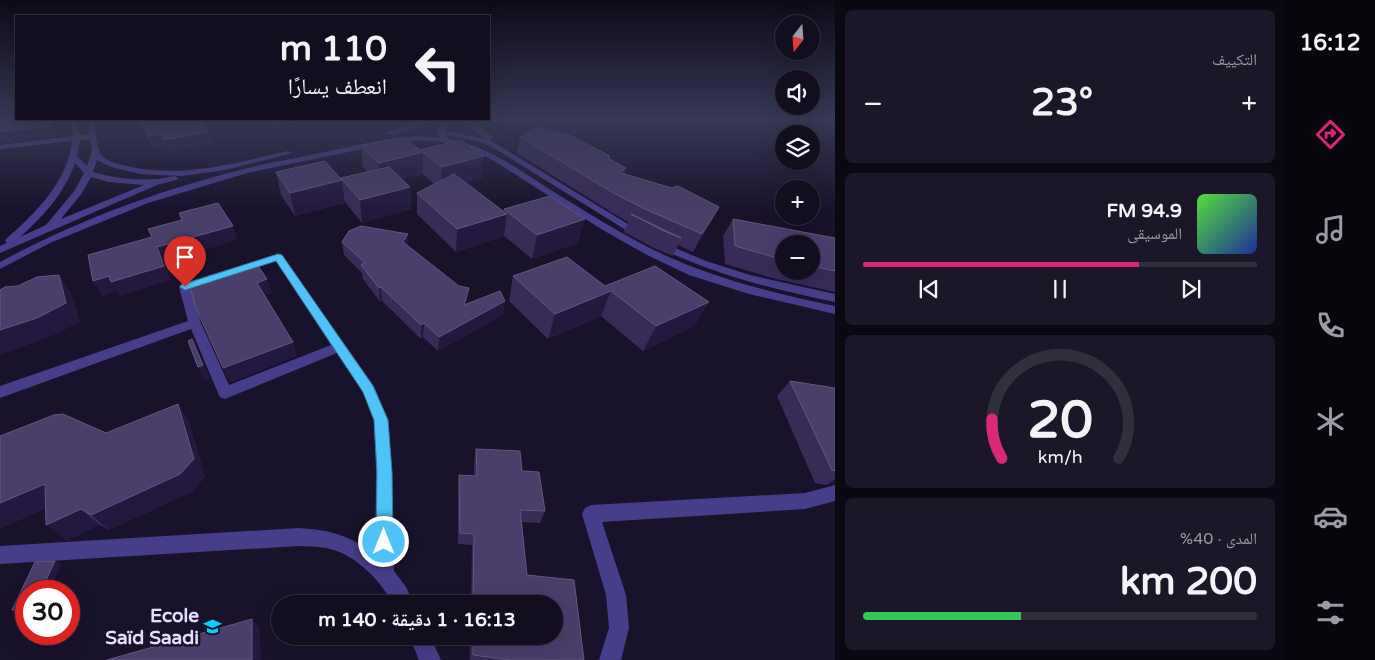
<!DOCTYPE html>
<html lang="ar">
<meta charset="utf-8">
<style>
:root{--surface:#120e20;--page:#1b1729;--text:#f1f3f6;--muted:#9c9ca5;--line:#312e3e;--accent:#db2777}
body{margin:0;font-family:"Varela Round","Noto Naskh Arabic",sans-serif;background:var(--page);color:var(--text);direction:rtl;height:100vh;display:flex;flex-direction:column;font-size:19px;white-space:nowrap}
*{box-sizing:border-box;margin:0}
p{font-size:16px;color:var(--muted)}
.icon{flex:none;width:28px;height:28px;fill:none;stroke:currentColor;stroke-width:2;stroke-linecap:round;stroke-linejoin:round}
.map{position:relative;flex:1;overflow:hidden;direction:ltr}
.sheet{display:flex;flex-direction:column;gap:10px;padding:10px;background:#0a0812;width:450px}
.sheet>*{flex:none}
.guide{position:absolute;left:15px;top:15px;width:475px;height:105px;border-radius:0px;box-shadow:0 5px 20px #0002,0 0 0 1px var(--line);direction:rtl;background:#120e20;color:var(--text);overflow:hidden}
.needle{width:32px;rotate:197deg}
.controls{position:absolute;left:775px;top:15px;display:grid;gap:10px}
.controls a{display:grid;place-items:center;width:45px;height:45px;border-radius:50%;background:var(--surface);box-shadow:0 5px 20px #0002,0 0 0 1px var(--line);font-size:25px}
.speed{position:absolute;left:15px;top:580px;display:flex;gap:10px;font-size:25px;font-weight:700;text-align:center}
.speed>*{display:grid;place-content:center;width:65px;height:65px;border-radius:50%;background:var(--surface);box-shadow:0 5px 20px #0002,0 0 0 1px var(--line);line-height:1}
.speed .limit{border:8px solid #d22;background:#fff;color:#111}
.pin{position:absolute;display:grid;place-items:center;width:42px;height:42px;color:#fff;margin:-51px -21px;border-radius:50% 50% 50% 0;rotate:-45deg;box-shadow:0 0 5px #0007}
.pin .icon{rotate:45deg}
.me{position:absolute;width:55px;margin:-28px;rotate:0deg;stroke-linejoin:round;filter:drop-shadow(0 0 4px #0008)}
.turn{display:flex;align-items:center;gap:18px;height:105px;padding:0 20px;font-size:22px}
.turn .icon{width:65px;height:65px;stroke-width:2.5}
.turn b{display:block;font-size:35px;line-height:42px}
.big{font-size:38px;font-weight:700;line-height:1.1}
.sheet .card{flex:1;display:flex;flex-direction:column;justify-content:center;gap:8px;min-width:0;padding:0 18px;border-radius:8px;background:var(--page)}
.sheet .dial{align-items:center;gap:0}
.dial svg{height:130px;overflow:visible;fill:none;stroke:var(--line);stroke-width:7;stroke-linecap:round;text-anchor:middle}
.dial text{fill:var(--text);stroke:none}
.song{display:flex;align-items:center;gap:15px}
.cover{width:60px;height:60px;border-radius:8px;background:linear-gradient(135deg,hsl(110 70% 55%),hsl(230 70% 35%))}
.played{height:5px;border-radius:2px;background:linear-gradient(90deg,var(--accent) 70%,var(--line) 70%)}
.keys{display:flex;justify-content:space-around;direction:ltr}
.heat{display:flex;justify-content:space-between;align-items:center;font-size:28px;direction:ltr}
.charge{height:8px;border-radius:4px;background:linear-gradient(90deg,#34c759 40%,var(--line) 0)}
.trip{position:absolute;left:271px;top:595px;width:292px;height:50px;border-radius:25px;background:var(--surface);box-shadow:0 5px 20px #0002,0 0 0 1px var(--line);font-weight:700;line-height:50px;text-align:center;direction:rtl}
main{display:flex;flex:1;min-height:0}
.menu{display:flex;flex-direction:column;width:90px;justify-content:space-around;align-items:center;background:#07060d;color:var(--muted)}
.menu .icon{width:35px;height:35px}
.menu .active{color:var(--accent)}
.menu b{font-size:22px;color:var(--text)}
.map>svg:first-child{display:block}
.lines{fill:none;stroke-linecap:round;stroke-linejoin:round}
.minor{fill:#473e89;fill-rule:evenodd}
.wall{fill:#382b58;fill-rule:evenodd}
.shaded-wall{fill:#23193f}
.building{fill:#4a3e6a;stroke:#625781}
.route{fill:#4fc3f7;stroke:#337fa1}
.labels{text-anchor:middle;stroke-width:5;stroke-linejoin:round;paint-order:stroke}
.near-poi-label{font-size:19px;font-weight:bold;fill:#e4ddfe;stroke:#18122b;text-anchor:end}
</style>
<main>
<nav class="menu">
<b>16:12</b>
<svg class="icon active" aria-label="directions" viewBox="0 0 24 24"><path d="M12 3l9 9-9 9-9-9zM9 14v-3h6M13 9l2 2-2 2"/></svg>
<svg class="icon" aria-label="music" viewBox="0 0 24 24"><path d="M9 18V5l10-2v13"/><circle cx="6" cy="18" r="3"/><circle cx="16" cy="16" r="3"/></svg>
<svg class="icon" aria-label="phone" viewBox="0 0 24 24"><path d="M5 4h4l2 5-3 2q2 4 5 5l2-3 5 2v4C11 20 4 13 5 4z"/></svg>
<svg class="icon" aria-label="climate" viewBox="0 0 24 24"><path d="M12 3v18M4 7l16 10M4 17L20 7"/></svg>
<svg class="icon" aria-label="car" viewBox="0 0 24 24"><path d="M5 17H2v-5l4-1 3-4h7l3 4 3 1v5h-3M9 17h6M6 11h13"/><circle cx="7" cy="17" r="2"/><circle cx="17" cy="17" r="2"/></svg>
<svg class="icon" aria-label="filters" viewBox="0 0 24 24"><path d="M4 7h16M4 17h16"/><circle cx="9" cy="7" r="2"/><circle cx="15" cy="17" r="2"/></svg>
</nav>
<section class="sheet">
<div class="card"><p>التكييف</p>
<div class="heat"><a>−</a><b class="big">23°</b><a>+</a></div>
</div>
<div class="card">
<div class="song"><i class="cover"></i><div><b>94.9 FM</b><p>الموسيقى</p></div></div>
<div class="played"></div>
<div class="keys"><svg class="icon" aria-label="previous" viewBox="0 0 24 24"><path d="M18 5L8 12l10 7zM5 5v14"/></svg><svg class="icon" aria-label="pause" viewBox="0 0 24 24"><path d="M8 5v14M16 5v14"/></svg><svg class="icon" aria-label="next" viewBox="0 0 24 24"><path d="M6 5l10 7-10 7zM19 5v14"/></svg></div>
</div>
<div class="card dial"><svg viewBox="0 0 100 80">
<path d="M14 69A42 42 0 1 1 86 69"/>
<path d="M14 69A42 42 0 0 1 8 45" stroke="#db2777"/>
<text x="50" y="56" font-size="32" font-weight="700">20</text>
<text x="50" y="72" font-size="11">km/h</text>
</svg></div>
<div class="card"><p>المدى · 40%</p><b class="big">200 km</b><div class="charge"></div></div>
</section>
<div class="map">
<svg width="835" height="660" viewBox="0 0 835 660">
<rect width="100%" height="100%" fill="#18122b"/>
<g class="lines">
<g class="minor">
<path d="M70,119H76L80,135L89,134V119H95C96,131 95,147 102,156C108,162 119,164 126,166C181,179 235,163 288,151L292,153L225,170L182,176L140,174L111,167L97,160L93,172C120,180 148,182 175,176L179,179L157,185L0,253V246L7,243L5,241L6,239C36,213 68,181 72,141L0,149V145L73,136ZM90,139L92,151L87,166L77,156L80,140ZM75,163L84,173L75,190L46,225L20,237C43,217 65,192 75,163ZM91,177L109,182L144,185L61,219L82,193Z"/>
<path d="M428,119H440L393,135L386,133Z"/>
<path d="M443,119H450L445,133L448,131L485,139L461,119H469L492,136L493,138L490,140L646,235L645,237H637L497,150L484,143L446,135L448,139C485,145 515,167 546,187C574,204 602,222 631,238C695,274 763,291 835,306V314L749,294L689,275L647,255L601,229L491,159L470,149L450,143L423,140L396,142L247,173L148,203L50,243L0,269V262C76,221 159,190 244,169C270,162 298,158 325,152C364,144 402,133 441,138L436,132Z"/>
<path d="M661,242L706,261L750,275L835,294V302C774,290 714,274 657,247L656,245Z"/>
<path d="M278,254L282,255L374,386L388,420L392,471L394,571L406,587L414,604H393C381,581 356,555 330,549C320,546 309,547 299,546L0,564V546L299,528C330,530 349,535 375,554L376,471L374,420L363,392L337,353L225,399L220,397L218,393L191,329L0,398V386L188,321L179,287L181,284ZM276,261L331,345L229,385L201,323L191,289Z"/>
<path d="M835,485V501L805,509L602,522L626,595L629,628L621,660H599L609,628L606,595L582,514L585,508L591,505L805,493Z"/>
<path d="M409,636H430L441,660H419Z"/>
</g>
</g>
<g class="wall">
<path d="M137,119H198L212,143L167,152L165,146L153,148Z"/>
<path d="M268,119H307L308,124L277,130Z"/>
<path d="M473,119H522L482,126Z"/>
<path d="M520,137L610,156L609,159L626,168L624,174L719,207L710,224L693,252L678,245L673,256L656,249L624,232L628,222L611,212L517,153Z"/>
<path d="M361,146L420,150L482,178L466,182L503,211L504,209L578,243L532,259L504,236L456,252L417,214V193L434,184L423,174L402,179L410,187L411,209L362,223L345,202V203L295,216L281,195L276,172L341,179L368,172L363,167Z"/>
<path d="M733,219L835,238V292L776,279L725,264L723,236ZM784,244H811V271H784Z"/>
<path d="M408,234V246L467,303L505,301L503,315L438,351L423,337L421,339L382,301L380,302L363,279L362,273L344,255L342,242Z"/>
<path d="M513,276L709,302L694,326L643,351L601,316L548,339L509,301Z"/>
<path d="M790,381L835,388V484V483L826,485L815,483L777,396Z"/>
<path d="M189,422L205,476L193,491L109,530L100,525L67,540L46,508L106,433Z"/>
<path d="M476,449L520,451L522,471L539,472L545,511L540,523L522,522L527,575L574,580L584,660H470V636H555V604H471L472,545L458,544V488L459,475L474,476V463Z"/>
<path d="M55,561L61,565L49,591H26V613H20L12,610L35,562Z"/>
</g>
<g class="shaded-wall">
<path d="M275,119H307L308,124L277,130Z"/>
<path d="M482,119H522L482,126Z"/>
<path d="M51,126L57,136L0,143V132Z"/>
<path d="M208,132L212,143L167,152L165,146L153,148L148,136L161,134Z"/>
<path d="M423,152V174L380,185L379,163Z"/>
<path d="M484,156L482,178L441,189L442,167Z"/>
<path d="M626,168L621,184V173Z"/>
<path d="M342,180L345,203L295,216L290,193Z"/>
<path d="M410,187L411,209L362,223L360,200Z"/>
<path d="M719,207L710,224L693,252L702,234Z"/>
<path d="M507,214L504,236L456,252L457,229Z"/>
<path d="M585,219L578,243L532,259L537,235Z"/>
<path d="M233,226L237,240L164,262L171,280L120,296L116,291L102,296L93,281L109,276L157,247Z"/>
<path d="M408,234V247L403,242Z"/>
<path d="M59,275L72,294L80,322L52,336L0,355V330Z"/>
<path d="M267,279L272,293L262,297L257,283Z"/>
<path d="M381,287L382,301L380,302L379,288Z"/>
<path d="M469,288L467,302L463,319L464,305Z"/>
<path d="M611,291L601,316L548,339L555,314Z"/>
<path d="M505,301L503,315L438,351L439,337Z"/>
<path d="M709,302L694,326L643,351L656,326Z"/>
<path d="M424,323L423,337L421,339V325Z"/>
<path d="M192,339L199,354L210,379L205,381L198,367Z"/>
<path d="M293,342L297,356L230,383L223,368Z"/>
<path d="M178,404L189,422L205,476L193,491L109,530L91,515Z"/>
<path d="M835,479V483L826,485Z"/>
<path d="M45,484L65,500L0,529V503Z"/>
<path d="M81,509L100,525L67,540L46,525Z"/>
<path d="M55,561L61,565L49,591H41Z"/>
<path d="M252,619L260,628L261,660H252Z"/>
</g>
<g class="building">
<path d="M0,119H46L51,126L0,132Z"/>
<path d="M139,119H198L208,132L163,140L161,134L148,136Z"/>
<path d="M536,127L572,136L610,156L608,158L626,168L621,173L672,188L678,186L719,207L702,234L645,209L617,195L520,137Z"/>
<path d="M403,137L423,152L379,163L361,146Z"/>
<path d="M461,140L484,156L442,167L420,150Z"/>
<path d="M325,161L342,180L290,193L276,172Z"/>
<path d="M389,167L410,187L360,200L341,178Z"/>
<path d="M454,174L507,214L457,229L417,193Z"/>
<path d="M550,196L585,219L537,235L504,209Z"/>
<path d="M218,203L233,226L157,247L164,266L111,282L109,276L93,281L88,255L152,237L148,229L182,220L179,213Z"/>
<path d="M631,214L681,238L664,231Z"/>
<path d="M733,219L835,238V271L811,266V244H784V260L735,246Z"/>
<path d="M361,226L408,234L403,242L459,286L469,288L464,305L500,291L505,301L439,337L424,323L421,325L381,287L379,288L361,265L365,263L342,242L349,231Z"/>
<path d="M567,257L605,286L655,266L709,302L656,326L611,291L555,314L513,276Z"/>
<path d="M256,263L267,279L257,283L293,342L223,368L196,308L190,287Z"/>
<path d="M59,275L66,303L37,318L0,330V290L5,287L18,286L37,277Z"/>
<path d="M192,339L203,365L198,367L188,341Z"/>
<path d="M790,381L835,388V471L832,470Z"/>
<path d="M178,404L194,459L180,474L91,515L81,509L46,525L45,484L0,503V436L54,415L63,414L106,433Z"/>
<path d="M476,449L520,451L522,471L539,472L545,511L520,510L527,575L574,580L584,660H511L473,655V636H555V604H473L474,534L460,533L459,475L477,476Z"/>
<path d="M55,561L41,591H26V609L12,610L35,562Z"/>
<path d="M252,619V660H107Z"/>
</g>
<linearGradient id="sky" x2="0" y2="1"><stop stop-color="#0d0a18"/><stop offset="0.56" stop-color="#373955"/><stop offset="1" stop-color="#373955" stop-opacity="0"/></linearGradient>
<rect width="835" height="212" fill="url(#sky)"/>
<path class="route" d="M278,254L282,255L373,386L388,420L392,472L393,542L390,548L384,550L378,548L376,542L377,472L374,420L363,392L276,261L188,289L185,290L180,287L181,285Z"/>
<defs>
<symbol id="school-bare" viewBox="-9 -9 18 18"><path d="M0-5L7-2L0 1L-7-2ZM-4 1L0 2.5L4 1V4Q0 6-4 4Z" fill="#0ecef9" stroke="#18122b" stroke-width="2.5" paint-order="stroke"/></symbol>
</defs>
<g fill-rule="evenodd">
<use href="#school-bare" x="200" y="614" width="25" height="25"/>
</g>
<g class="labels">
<g class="near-poi-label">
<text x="199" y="622">Ecole<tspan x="199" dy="22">Saïd Saadi</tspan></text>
</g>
</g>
</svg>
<div class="controls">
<a><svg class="needle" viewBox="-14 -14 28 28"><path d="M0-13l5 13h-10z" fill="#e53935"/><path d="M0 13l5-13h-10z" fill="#9c9ca5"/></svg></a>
<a><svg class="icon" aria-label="sound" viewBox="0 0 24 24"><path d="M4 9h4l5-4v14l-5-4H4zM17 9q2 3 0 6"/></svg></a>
<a><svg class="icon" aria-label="layers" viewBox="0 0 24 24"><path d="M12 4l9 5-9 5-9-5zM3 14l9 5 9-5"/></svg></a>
<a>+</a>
<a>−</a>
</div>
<div class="speed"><div class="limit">30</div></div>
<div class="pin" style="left:185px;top:287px;background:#d93025"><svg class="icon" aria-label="arrive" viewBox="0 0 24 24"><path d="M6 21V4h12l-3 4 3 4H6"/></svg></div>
<svg class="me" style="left:384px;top:542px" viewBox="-20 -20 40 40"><circle r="17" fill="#4fc3f7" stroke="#fff" stroke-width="3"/><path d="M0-11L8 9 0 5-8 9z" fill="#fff"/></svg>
<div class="trip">16:13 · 1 دقيقة · 140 m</div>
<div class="guide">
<div class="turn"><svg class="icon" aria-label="left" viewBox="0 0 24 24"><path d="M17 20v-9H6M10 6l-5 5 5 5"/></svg><div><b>110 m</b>انعطف يسارًا</div></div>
</div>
</div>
</main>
